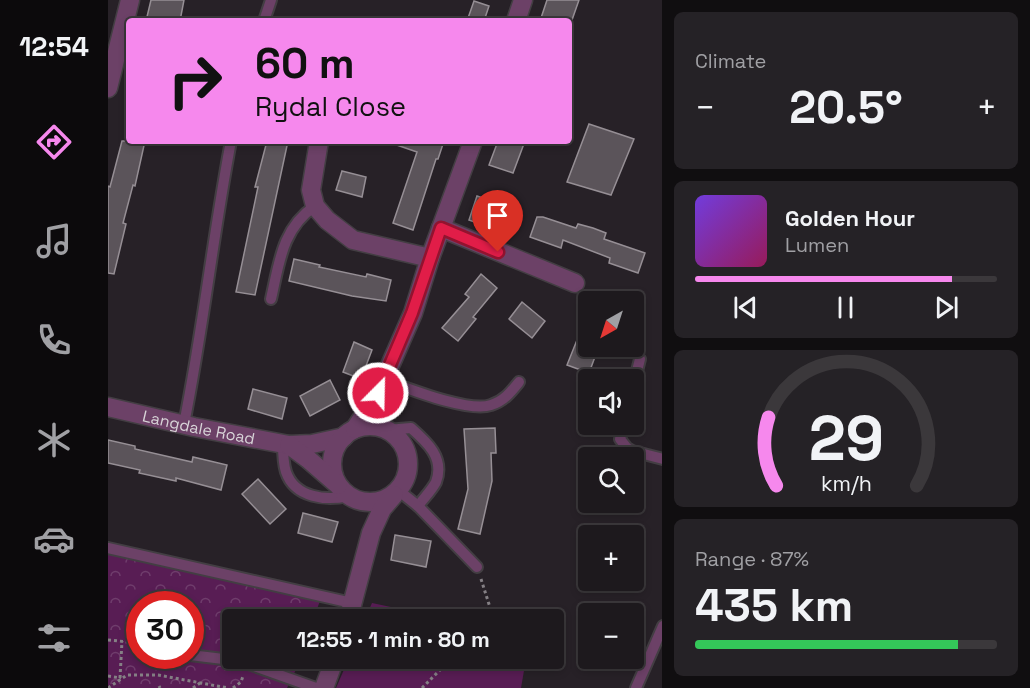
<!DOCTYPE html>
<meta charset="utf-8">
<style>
:root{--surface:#1d191d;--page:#252226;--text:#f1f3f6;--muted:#a0a0a4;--line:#3b383b;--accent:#f688ed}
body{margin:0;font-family:"Space Grotesk",sans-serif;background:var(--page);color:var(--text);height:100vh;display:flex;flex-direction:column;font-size:22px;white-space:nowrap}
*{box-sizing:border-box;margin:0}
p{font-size:20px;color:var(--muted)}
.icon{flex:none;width:33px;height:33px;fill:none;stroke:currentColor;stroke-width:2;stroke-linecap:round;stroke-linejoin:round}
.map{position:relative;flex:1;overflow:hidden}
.details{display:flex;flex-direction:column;gap:12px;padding:12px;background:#100e10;width:368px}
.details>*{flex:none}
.top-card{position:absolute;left:18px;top:18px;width:446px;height:126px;border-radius:6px;box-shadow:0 3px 9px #0003,0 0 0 2px var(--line);background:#f688ed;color:#111;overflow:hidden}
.needle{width:39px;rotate:219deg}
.fabs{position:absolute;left:470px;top:291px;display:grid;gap:12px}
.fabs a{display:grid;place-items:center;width:66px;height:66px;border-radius:6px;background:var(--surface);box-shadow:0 3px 9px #0003,0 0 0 2px var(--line);font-size:30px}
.speed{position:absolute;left:18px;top:591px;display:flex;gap:12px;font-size:30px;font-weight:700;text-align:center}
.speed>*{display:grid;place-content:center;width:78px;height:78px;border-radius:50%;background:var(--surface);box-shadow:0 3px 9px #0003,0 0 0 2px var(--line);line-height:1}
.speed .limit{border:9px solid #d22;background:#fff;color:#111}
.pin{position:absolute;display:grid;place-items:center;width:51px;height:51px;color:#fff;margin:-62px -26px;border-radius:50% 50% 50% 0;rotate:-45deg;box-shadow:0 0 6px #0007}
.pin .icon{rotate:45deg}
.me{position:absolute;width:66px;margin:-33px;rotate:23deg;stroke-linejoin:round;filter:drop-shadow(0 0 4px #0008)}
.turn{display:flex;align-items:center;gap:21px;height:126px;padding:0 30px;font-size:27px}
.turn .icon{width:78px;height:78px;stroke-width:2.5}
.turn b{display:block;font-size:42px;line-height:51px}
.big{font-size:45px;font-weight:600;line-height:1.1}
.details .card{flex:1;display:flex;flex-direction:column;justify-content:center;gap:9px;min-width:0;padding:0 21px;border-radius:9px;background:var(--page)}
.details .dial{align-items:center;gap:0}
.dial svg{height:156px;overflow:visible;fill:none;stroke:var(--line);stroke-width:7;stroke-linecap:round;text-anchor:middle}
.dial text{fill:var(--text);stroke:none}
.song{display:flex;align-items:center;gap:18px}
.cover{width:72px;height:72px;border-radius:9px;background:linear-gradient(135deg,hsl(260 70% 55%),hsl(330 70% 35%))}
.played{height:6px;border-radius:3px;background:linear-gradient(90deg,var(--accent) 85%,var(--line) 85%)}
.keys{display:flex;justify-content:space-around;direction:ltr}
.heat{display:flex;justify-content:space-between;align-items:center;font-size:33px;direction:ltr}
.charge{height:9px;border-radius:4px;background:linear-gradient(90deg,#34c759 87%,var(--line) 0)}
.trip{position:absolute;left:114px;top:609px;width:342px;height:60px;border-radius:6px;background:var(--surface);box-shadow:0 3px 9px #0003,0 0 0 2px var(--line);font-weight:600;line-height:60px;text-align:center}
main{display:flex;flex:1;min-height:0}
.menu{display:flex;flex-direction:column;width:108px;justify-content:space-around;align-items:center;background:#0c0a0c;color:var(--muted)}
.menu .icon{width:42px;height:42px}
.menu .active{color:var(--accent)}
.menu b{font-size:27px;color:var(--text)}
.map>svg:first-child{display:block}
.green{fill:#581d54}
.park{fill:url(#park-crowns);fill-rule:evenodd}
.building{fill:#5b545a;stroke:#968f95;stroke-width:1.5}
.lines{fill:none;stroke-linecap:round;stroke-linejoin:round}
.service-casing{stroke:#433e43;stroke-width:14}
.minor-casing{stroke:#433e43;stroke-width:21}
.path{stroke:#858085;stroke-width:3;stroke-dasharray:3 3;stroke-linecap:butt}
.service{stroke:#6c4167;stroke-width:10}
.minor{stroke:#6c4167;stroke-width:18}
.route-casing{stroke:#92132f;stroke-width:15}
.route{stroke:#e11d48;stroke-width:10}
.labels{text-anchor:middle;stroke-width:6;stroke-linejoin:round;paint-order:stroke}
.street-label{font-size:16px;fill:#d8d4d8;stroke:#1e181d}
</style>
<main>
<nav class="menu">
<b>12:54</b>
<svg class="icon active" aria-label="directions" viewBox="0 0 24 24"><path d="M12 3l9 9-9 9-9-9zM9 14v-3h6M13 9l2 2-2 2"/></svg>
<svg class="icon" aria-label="music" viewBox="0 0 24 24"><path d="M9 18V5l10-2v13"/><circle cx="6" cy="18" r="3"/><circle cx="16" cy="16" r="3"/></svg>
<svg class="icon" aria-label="phone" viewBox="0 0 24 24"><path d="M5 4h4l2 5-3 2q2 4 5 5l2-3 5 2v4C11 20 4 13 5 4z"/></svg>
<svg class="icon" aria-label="climate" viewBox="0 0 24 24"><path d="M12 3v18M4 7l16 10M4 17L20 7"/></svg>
<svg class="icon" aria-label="car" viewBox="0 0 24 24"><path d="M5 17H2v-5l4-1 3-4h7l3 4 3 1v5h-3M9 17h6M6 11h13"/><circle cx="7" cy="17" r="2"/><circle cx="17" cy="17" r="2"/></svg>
<svg class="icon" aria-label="filters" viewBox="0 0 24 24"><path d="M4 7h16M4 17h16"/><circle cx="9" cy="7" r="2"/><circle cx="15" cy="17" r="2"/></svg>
</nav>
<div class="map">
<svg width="555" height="688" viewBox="0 0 555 688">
<defs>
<pattern id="park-crowns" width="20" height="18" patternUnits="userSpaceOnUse" patternTransform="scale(1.5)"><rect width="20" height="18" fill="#581d54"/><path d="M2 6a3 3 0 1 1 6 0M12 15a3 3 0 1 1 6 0" fill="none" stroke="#6f3d6c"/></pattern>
</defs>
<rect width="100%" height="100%" fill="#272127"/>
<g class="green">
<path d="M264,603L340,619H257Z"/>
<path d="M241,658H418V659L413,688H228Z"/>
</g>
<path class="park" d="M0,550L212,601L205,619L124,620V658L193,659L179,688H0ZM32,604H82V656H32Z"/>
<g class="building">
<path d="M43,0H76L72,21H38Z"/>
<path d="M439,0H471L464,20L432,21Z"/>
<path d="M366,1L381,6L376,21H359Z"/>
<path d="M481,124L526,139L503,195L459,182Z"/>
<path d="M14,141H37L27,186L25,185L15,223L18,224L6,274L0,273V186L2,187Z"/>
<path d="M159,141H180L147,295L128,292L150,187H147Z"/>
<path d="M284,141H336L330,159H328L305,230L285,223L309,152L283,143Z"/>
<path d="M390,141H417L405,173L381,165Z"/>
<path d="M234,171L258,177L254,197L228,190Z"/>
<path d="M369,196L404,208L395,232L361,220Z"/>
<path d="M429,217H435L468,228L470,224L485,228L498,233L496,239L537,253L530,273L501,263L502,258L455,240L453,248L422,237Z"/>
<path d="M186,259L212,265L211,267L258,277L259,274L283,280L278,301L244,296L181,281Z"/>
<path d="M373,274L389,288L365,317L368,319L350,341L334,328L361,297L357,294Z"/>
<path d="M414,302L437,321L424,338L401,319Z"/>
<path d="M479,315L480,346H491L481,373L459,365Z"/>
<path d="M246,342L264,350L253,379L235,372Z"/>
<path d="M222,380L232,400L202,416L192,396Z"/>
<path d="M145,389L179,398L174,419L140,409Z"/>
<path d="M387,428L388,453H383L384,481L372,534L350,529L360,489L356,429Z"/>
<path d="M0,440L27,446V449L84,462L85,457L119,465L113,490L68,478V481L31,473L32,470L0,463Z"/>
<path d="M150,479L178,509L162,524L134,494Z"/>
<path d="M195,513L230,522L224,542L190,533Z"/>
<path d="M287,535L323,541L318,567L283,560Z"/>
</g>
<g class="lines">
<defs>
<g id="service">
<path d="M156,21L163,0"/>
<path d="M163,299C171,264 174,228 207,206"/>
<path d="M276,380C299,388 361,413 383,405C396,401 403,392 411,382"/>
<path d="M525,387L532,359"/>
<path d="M76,424C95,330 105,235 123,141"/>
<path d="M516,424L512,439L519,448L524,451L555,459"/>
<path d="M279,430L303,428C319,442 337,458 328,482C324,490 315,499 310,506"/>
<path d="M175,443C175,453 175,463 178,472C187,498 218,501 240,496"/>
<path d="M290,490L310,506L369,567"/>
<path d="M0,548L244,603"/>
<path d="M82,655L132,661L208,688"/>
<path d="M528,688L555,626"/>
</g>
<g id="minor">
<path d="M408,21L415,0"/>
<path d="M0,88L22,0"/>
<path d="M211,141L203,190L207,206L219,220L245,240L322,258"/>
<path d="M333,228L467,283"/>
<path id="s1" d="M0,407L86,427L181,445L204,444L236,437"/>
<circle cx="262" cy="464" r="38"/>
<path d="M247,429L270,393L305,313L322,258L365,141"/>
<path d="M181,445L200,459L230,485"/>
<path d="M240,620L263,533L274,509L286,495"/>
<path d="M216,688L227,658"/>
</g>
</defs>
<use href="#service" class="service-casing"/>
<use href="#minor" class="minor-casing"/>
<g class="path">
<path d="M373,579L386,620"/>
<path d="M0,640L32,643"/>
<path d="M0,676L13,678"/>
<path d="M12,678L14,641"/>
<path d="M51,686L52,688"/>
<path d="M0,688L19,675H50L120,688"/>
<path d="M85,688L92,683"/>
<path d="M125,688L133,682L135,676"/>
<path d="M314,688L344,658"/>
</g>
<use href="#service" class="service"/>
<use href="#minor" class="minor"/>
</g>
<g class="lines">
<defs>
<path id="route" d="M270,393L304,313L333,228L390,252"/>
</defs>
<use href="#route" class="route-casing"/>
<use href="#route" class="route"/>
</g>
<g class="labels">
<g class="street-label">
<text dy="6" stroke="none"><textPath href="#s1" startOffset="93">Langdale Road</textPath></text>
</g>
</g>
</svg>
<div class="fabs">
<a><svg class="needle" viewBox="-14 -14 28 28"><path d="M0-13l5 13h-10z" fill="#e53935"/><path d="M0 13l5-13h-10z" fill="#a0a0a4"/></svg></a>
<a><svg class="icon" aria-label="sound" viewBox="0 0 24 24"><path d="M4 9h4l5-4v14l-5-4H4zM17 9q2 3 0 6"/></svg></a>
<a><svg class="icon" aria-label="search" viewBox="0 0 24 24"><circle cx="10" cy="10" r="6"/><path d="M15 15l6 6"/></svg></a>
<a>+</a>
<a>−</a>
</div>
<div class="speed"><div class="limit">30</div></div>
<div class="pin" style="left:390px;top:252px;background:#d93025"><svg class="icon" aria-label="arrive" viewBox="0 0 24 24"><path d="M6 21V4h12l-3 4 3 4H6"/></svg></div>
<svg class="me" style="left:270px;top:393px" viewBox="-20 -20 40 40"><circle r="17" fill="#e11d48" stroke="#fff" stroke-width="3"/><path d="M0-11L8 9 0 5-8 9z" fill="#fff"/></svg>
<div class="trip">12:55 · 1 min · 80 m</div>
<div class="top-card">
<div class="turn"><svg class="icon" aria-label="right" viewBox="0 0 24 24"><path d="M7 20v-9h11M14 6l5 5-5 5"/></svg><div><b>60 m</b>Rydal Close</div></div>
</div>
</div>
<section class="details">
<div class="card"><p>Climate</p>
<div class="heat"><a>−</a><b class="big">20.5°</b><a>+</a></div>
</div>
<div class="card">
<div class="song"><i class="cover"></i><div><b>Golden Hour</b><p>Lumen</p></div></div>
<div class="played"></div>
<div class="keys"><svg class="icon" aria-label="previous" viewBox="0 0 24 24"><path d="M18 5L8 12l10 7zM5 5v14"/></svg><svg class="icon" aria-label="pause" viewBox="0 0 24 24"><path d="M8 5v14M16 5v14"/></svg><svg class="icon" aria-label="next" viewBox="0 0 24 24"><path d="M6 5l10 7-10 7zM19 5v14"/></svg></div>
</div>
<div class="card dial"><svg viewBox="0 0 100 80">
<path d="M14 69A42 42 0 1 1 86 69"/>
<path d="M14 69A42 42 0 0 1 10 34" stroke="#f688ed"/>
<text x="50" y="56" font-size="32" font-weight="700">29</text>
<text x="50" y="72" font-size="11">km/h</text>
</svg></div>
<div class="card"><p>Range · 87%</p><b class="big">435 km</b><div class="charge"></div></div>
</section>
</main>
